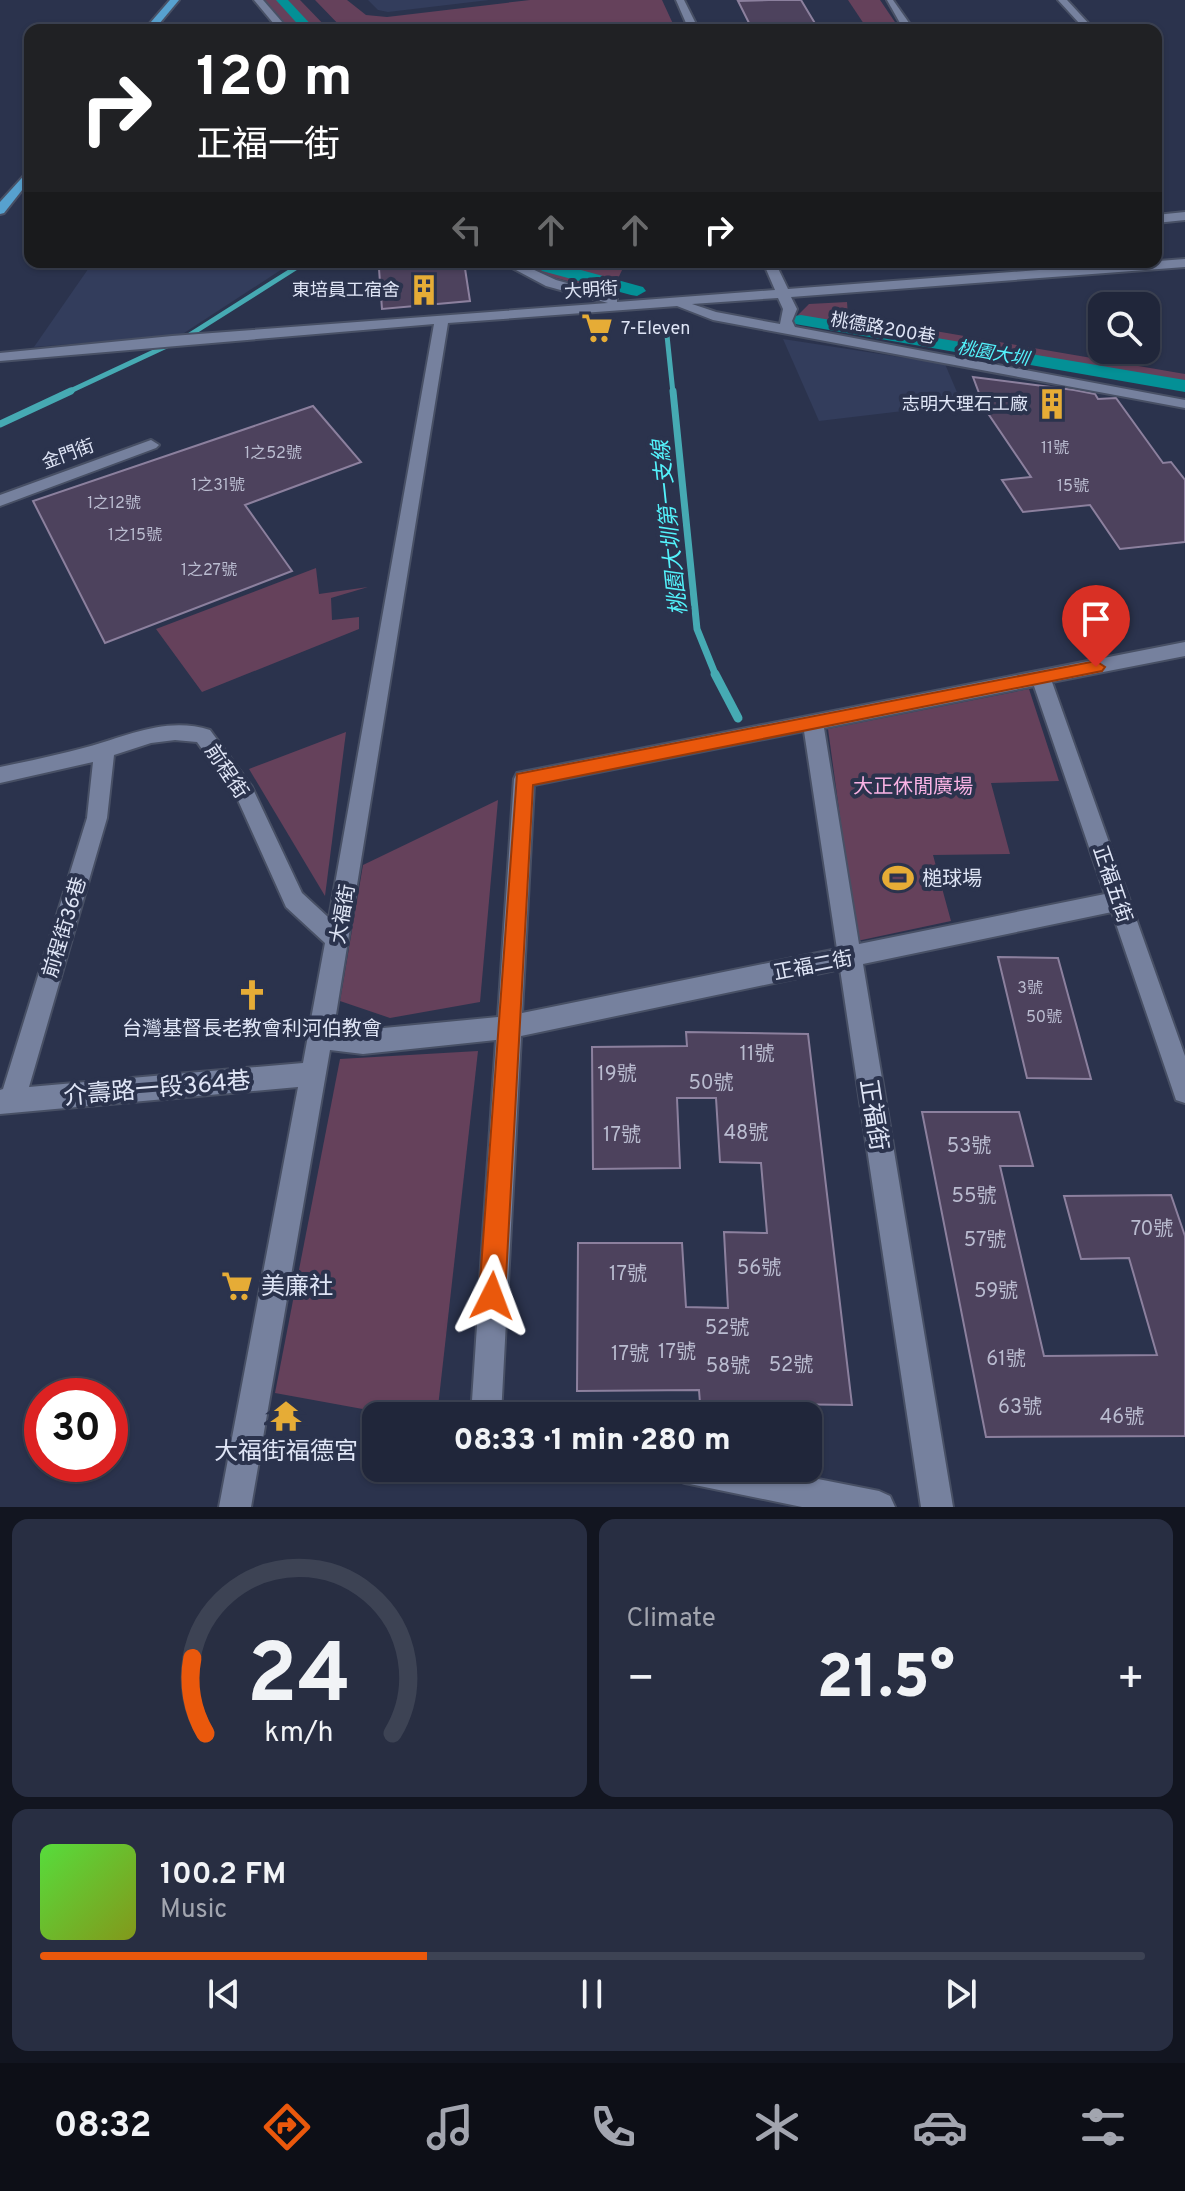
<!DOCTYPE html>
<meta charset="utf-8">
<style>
:root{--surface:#20263a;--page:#282e42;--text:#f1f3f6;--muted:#a2a5af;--line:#3d4354;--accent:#ea580c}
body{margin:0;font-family:Overpass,"Noto Sans TC",sans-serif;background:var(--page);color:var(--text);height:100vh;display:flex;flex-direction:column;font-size:30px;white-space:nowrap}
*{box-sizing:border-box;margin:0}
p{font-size:26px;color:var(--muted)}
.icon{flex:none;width:44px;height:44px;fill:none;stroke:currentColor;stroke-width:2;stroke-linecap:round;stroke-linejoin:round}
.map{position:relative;height:1507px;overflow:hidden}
.drawer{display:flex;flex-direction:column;gap:12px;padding:12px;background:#121520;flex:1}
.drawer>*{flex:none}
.guide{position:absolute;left:24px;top:24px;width:1138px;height:244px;border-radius:16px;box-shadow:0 2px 6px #0004,0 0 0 2px var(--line);background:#202124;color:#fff;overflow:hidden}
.buttons{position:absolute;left:1088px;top:292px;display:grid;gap:16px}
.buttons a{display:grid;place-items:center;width:72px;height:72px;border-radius:16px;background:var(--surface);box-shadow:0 2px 6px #0004,0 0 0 2px var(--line);font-size:40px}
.speed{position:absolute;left:24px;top:1378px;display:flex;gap:16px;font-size:40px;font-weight:700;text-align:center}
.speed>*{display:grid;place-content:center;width:104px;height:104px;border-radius:50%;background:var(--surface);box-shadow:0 2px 6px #0004,0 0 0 2px var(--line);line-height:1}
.speed .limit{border:12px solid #d22;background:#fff;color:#111}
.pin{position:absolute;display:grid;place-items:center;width:68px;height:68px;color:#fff;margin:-82px -34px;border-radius:50% 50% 50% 0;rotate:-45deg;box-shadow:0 0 8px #0007}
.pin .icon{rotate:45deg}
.me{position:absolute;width:88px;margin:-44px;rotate:3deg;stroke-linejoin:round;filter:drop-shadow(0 0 6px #0008)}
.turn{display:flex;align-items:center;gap:28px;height:168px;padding:0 40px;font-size:36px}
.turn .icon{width:104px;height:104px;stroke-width:2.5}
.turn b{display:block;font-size:56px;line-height:68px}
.lanes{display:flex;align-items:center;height:76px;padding:0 40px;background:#0003;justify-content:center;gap:40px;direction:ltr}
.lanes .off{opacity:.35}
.big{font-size:60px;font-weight:800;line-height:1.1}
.drawer .tile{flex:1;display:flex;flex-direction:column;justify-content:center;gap:12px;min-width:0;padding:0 28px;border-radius:16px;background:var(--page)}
.drawer .dial{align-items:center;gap:0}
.dial svg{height:208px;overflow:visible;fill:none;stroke:var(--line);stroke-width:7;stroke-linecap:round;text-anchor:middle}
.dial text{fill:var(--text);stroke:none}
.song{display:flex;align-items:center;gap:24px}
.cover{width:96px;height:96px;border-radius:12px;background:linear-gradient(135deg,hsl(110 70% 55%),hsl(70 70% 35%))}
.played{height:8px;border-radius:4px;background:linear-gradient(90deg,var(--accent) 35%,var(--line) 35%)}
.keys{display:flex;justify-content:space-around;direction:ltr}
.heat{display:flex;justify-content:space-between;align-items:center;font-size:44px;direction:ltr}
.drawer .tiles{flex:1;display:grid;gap:12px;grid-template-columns:1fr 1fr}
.tile:last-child{grid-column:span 2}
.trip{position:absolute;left:362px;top:1402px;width:460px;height:80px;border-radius:16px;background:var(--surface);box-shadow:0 2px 6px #0004,0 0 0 2px var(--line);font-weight:800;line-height:80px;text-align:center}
.menu{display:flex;height:128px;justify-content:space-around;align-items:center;background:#0d0f17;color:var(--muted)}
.menu .icon{width:56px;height:56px}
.menu .selected{color:var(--accent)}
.menu b{font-size:36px;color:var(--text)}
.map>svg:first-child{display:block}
.built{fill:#333d5c}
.green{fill:#65415b}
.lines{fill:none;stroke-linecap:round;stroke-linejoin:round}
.stream-far2{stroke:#46aab3;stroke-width:5}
.stream-far1{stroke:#46aab3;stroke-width:7}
.stream{stroke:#46aab3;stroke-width:9}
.canal{fill:#049096;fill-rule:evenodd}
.building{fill:#4d425d;stroke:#8c809e;stroke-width:2}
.minor-casing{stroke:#485065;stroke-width:4}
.major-casing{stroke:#485065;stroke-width:4}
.minor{fill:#76819e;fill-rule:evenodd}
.major{fill:#57a1cf;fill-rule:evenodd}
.route{fill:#ea580c;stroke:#983908;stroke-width:2}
.labels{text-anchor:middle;stroke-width:8;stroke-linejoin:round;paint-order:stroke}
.number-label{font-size:16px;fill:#babcd0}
.far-poi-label{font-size:18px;fill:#dfe5f6;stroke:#2b334d;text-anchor:end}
.far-street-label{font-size:18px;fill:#dfe5f6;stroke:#2b334d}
.far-water-label{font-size:18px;font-style:italic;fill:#53f2fb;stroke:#2b334d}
.street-label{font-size:20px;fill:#dfe5f6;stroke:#2b334d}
.park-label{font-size:20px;fill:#f9b2e4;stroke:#2b334d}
.poi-label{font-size:20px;fill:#dfe5f6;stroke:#2b334d;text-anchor:start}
.near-number-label{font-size:20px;fill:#babcd0}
.water-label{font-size:22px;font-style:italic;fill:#53f2fb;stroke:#2b334d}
.near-street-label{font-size:24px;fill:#dfe5f6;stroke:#2b334d}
.near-poi-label{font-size:24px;fill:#dfe5f6;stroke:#2b334d;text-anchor:start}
</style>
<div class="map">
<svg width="1185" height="1507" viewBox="0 0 1185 1507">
<rect width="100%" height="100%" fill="#2b334d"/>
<g class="built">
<path d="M368,0H489L388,12L378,10Z"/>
<path d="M93,262H293L181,335L34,347Z"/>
<path d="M783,339L945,364L962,404L819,421Z"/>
</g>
<g class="green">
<path d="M261,0H300L329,30H289Z"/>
<path d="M315,0H347L366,15L387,17L530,0H662L674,26L672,30H344Z"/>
<path d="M848,0H880L899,28L868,30Z"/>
<path d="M523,262H613L624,266L611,293L549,276Z"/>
<path d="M847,302L848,316L1185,374V383L797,316L809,304Z"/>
<path d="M316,568L319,594L368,587L331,598L332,620L359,617V629L202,692L156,629Z"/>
<path d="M1029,689L1059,781L991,783L1010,854L933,855L951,921L857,941L828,729Z"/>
<path d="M346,732L325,896L249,769Z"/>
<path d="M498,800L480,1002L390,1018L340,1001L363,865Z"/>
<path d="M478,1051L437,1416H401L275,1393L340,1059Z"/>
</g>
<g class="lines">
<g class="stream-far2">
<path d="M666,326L673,393"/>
<path d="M66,393L188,336L305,262"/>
</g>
<g class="stream-far1">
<path d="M673,391L697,629L716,676"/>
<path d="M0,424L71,391"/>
</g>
<path class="stream" d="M715,674L738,718"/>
<g class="canal">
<path d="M276,0H288L316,30H303Z"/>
<path d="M533,262H552L643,287L646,291L637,296L631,295L542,271Z"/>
<path d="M801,315L1185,380V392L795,324L792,320L795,316Z"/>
</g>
</g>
<g class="building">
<path d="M769,0H801L816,25L751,27L738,1Z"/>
<path d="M464,262L470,301L382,309L379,269Z"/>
<path d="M973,377L1074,390L1095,394L1098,399L1116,398L1163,463L1171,462L1185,480V542L1120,549L1090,505L1023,512L1002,480L1031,477L985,409Z"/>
<path d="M313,406L361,462L245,505L292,571L105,643L33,501Z"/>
<path d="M998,957L1058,958L1091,1079L1027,1078Z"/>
<path d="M686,1032L808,1034L852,1405L700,1403L699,1390L577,1391L578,1243H682L686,1307L728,1308L724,1232L767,1233L761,1163L720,1162L716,1098H677L680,1168L593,1169L592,1047L687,1046Z"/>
<path d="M922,1112H1019L1033,1166H1000L1044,1356L1157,1355L1129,1258L1081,1259L1064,1196L1171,1195L1185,1236V1436L986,1437Z"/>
</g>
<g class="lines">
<defs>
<g id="minor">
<path d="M254,0H263L289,30H279Z"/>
<path d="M676,0H684L699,30H689Z"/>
<path d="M887,0H893L914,30H904Z"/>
<path d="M1058,0H1067L1090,25V29L966,30L971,27L1080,24Z"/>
<path d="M1185,212V220L1156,223V215Z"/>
<path d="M1185,259V267L791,297L797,309L792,321L795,327L1185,400V408L713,320L677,306L448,323L334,1027L363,1030L498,1017L514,779L517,773L1185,642V656L1052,682L1185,1056V1103L1176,1100L1173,1091L1112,912L863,964L953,1507H921L840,969L521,1036L501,1416H471L496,1040L363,1054L330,1050L251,1507H219L298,1087L0,1114V1090L3,1089L87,818L93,762L0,783V767C29,761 58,755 87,747C127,736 167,716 210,730L252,787L302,893L329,918L434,324L0,361V353L172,336L608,303L546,286L501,262H517L556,280L617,297V302L775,290L763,262H775L788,289ZM778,298L783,309L780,324L716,312L692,304ZM1034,686L1105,894L859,944L824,728ZM804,731L837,949L522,1013L534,785ZM175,740L197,742L237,798L286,907L325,943L303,1063L29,1087L107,818L114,755L151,743Z"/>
<path d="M151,440L159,445L156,448L0,506V495Z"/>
<path d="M670,1468H762L879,1491L890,1496L895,1507H802L685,1483L674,1479Z"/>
</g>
<g id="major">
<path d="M170,0H179L154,30H144Z"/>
<path d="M30,169V180L4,213L0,214V202Z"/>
</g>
</defs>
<use href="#minor" class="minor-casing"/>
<use href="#major" class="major-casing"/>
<use href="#minor" class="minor"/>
<use href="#major" class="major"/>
</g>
<path class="route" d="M1096,661L1105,667L1102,671L533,785L505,1296L501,1305L492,1309L483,1305L479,1296L517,774Z"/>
<defs>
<symbol id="building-bare" viewBox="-9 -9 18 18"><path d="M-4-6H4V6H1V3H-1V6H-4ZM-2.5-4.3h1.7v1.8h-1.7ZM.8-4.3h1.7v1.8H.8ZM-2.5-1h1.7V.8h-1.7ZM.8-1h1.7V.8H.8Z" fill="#e6ac36" stroke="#2b334d" stroke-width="2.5" paint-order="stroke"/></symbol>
<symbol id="supermarket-bare" viewBox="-9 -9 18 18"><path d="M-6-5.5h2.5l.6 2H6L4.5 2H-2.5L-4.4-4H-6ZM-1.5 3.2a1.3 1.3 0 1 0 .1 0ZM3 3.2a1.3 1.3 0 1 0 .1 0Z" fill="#e6ac36" stroke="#2b334d" stroke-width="2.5" paint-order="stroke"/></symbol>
<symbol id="stadium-bare" viewBox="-9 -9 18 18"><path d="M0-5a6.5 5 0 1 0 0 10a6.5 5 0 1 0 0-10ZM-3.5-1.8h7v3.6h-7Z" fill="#e6ac36" stroke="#2b334d" stroke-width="2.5" paint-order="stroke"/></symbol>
<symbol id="church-bare" viewBox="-9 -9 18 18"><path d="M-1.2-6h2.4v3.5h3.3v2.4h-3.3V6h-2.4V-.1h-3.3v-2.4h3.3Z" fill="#e6ac36" stroke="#2b334d" stroke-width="2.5" paint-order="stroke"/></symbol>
<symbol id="temple-bare" viewBox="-9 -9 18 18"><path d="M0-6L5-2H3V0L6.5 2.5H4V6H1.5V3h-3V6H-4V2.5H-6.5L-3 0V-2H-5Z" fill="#e6ac36" stroke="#2b334d" stroke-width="2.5" paint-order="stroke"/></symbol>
</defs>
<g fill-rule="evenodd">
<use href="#building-bare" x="402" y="268" width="44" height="44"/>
<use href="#supermarket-bare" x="575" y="306" width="44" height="44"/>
<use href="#building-bare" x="1030" y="382" width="44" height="44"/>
<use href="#stadium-bare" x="876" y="856" width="44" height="44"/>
<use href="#church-bare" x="230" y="973" width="44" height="44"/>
<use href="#supermarket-bare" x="215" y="1264" width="44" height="44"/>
<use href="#temple-bare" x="264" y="1394" width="44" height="44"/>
</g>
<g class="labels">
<g class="number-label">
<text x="1055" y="453">11號</text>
<text x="273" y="458">1之52號</text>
<text x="218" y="490">1之31號</text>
<text x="1073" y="491">15號</text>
<text x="114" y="508">1之12號</text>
<text x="135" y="540">1之15號</text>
<text x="209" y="575">1之27號</text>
<text x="1030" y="993">3號</text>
<text x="1044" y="1022">50號</text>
</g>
<g class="far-poi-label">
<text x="400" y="296">東培員工宿舍</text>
<text x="621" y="334" text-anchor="start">7-Eleven</text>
<text x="1028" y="410">志明大理石工廠</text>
</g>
<g class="far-street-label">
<text transform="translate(591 290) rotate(-4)" y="6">大明街</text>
<text transform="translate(883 328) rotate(10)" y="6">桃德路200巷</text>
<text transform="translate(68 454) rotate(-20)" y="6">金門街</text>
</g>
<g class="far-water-label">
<text transform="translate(993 353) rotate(10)" y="6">桃園大圳</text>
</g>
<g class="street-label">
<text transform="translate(227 771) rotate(56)" y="7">前程街</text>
<text transform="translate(1113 884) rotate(71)" y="7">正福五街</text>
<text transform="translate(342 914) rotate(-80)" y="7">大福街</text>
<text transform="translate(64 927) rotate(-73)" y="7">前程街36巷</text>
<text transform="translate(813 965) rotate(-11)" y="7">正福二街</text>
</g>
<g class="park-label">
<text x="913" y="793">大正休閒廣場</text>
</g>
<g class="poi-label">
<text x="922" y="885">槌球場</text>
<text x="252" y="1035" text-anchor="middle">台灣基督長老教會利河伯教會</text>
</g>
<g class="near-number-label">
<text x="757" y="1060">11號</text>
<text x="617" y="1080">19號</text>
<text x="711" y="1089">50號</text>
<text x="746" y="1139">48號</text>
<text x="622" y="1141">17號</text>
<text x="969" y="1152">53號</text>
<text x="974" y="1202">55號</text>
<text x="1152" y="1235">70號</text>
<text x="985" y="1246">57號</text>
<text x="759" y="1274">56號</text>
<text x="628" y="1280">17號</text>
<text x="996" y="1297">59號</text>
<text x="727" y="1334">52號</text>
<text x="677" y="1358">17號</text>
<text x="630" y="1360">17號</text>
<text x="1006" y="1365">61號</text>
<text x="791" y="1371">52號</text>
<text x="728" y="1372">58號</text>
<text x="1020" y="1413">63號</text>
<text x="1122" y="1423">46號</text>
</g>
<g class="water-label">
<text transform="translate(669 528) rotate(-96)" y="8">桃園大圳第一支線</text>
</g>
<g class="near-street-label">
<text transform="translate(157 1088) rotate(-5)" y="8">介壽路一段364巷</text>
<text transform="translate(874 1115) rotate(81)" y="8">正福街</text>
</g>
<g class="near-poi-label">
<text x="261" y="1294">美廉社</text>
<text x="286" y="1459" text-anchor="middle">大福街福德宮</text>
</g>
</g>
</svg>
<div class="buttons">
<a><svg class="icon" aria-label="search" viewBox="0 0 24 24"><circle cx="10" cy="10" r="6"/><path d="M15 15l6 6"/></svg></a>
</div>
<div class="speed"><div class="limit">30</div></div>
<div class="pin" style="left:1096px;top:667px;background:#d93025"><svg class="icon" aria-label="arrive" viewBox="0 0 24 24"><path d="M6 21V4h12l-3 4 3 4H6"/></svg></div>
<svg class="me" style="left:492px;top:1296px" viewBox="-20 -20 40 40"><path d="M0-17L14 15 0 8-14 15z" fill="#ea580c" stroke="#fff" stroke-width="4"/></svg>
<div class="trip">08:33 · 1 min · 280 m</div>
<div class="guide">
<div class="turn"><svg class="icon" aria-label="right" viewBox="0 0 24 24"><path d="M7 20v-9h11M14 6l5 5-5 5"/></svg><div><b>120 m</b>正福一街</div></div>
<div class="lanes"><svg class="icon off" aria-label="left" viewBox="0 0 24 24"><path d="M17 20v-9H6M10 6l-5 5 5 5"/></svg><svg class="icon off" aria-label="ahead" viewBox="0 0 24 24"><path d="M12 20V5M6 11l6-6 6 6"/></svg><svg class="icon off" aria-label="ahead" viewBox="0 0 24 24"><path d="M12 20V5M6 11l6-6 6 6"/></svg><svg class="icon" aria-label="right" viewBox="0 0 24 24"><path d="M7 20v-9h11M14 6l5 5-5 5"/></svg></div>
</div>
</div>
<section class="drawer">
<div class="tiles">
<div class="tile dial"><svg viewBox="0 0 100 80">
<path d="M14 69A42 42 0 1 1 86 69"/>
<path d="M14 69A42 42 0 0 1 9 40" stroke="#ea580c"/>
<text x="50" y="56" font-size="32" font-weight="700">24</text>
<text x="50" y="72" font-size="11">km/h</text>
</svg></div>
<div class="tile"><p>Climate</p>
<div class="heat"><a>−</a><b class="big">21.5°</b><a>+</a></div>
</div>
<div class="tile">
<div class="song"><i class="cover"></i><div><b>100.2 FM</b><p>Music</p></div></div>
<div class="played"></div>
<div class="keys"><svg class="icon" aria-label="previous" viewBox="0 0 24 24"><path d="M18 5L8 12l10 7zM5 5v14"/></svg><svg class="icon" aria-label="pause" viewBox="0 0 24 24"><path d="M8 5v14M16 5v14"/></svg><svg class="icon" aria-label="next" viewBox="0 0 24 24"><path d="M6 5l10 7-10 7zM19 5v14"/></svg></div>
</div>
</div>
</section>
<nav class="menu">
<b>08:32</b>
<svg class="icon selected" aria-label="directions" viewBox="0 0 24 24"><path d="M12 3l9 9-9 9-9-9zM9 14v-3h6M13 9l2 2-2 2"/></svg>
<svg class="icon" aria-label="music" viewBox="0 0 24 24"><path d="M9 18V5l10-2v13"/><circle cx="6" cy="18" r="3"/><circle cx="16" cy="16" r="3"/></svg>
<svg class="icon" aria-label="phone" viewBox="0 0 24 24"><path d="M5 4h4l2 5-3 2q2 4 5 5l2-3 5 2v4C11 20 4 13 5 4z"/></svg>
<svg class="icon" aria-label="climate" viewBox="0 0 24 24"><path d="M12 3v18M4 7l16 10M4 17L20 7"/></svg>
<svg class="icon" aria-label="car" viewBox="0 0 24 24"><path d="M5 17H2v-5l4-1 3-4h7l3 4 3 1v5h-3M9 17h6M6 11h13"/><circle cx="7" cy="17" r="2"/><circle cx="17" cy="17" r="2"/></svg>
<svg class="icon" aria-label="filters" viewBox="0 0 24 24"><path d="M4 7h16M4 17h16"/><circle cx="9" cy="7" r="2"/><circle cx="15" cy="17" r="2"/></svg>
</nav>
